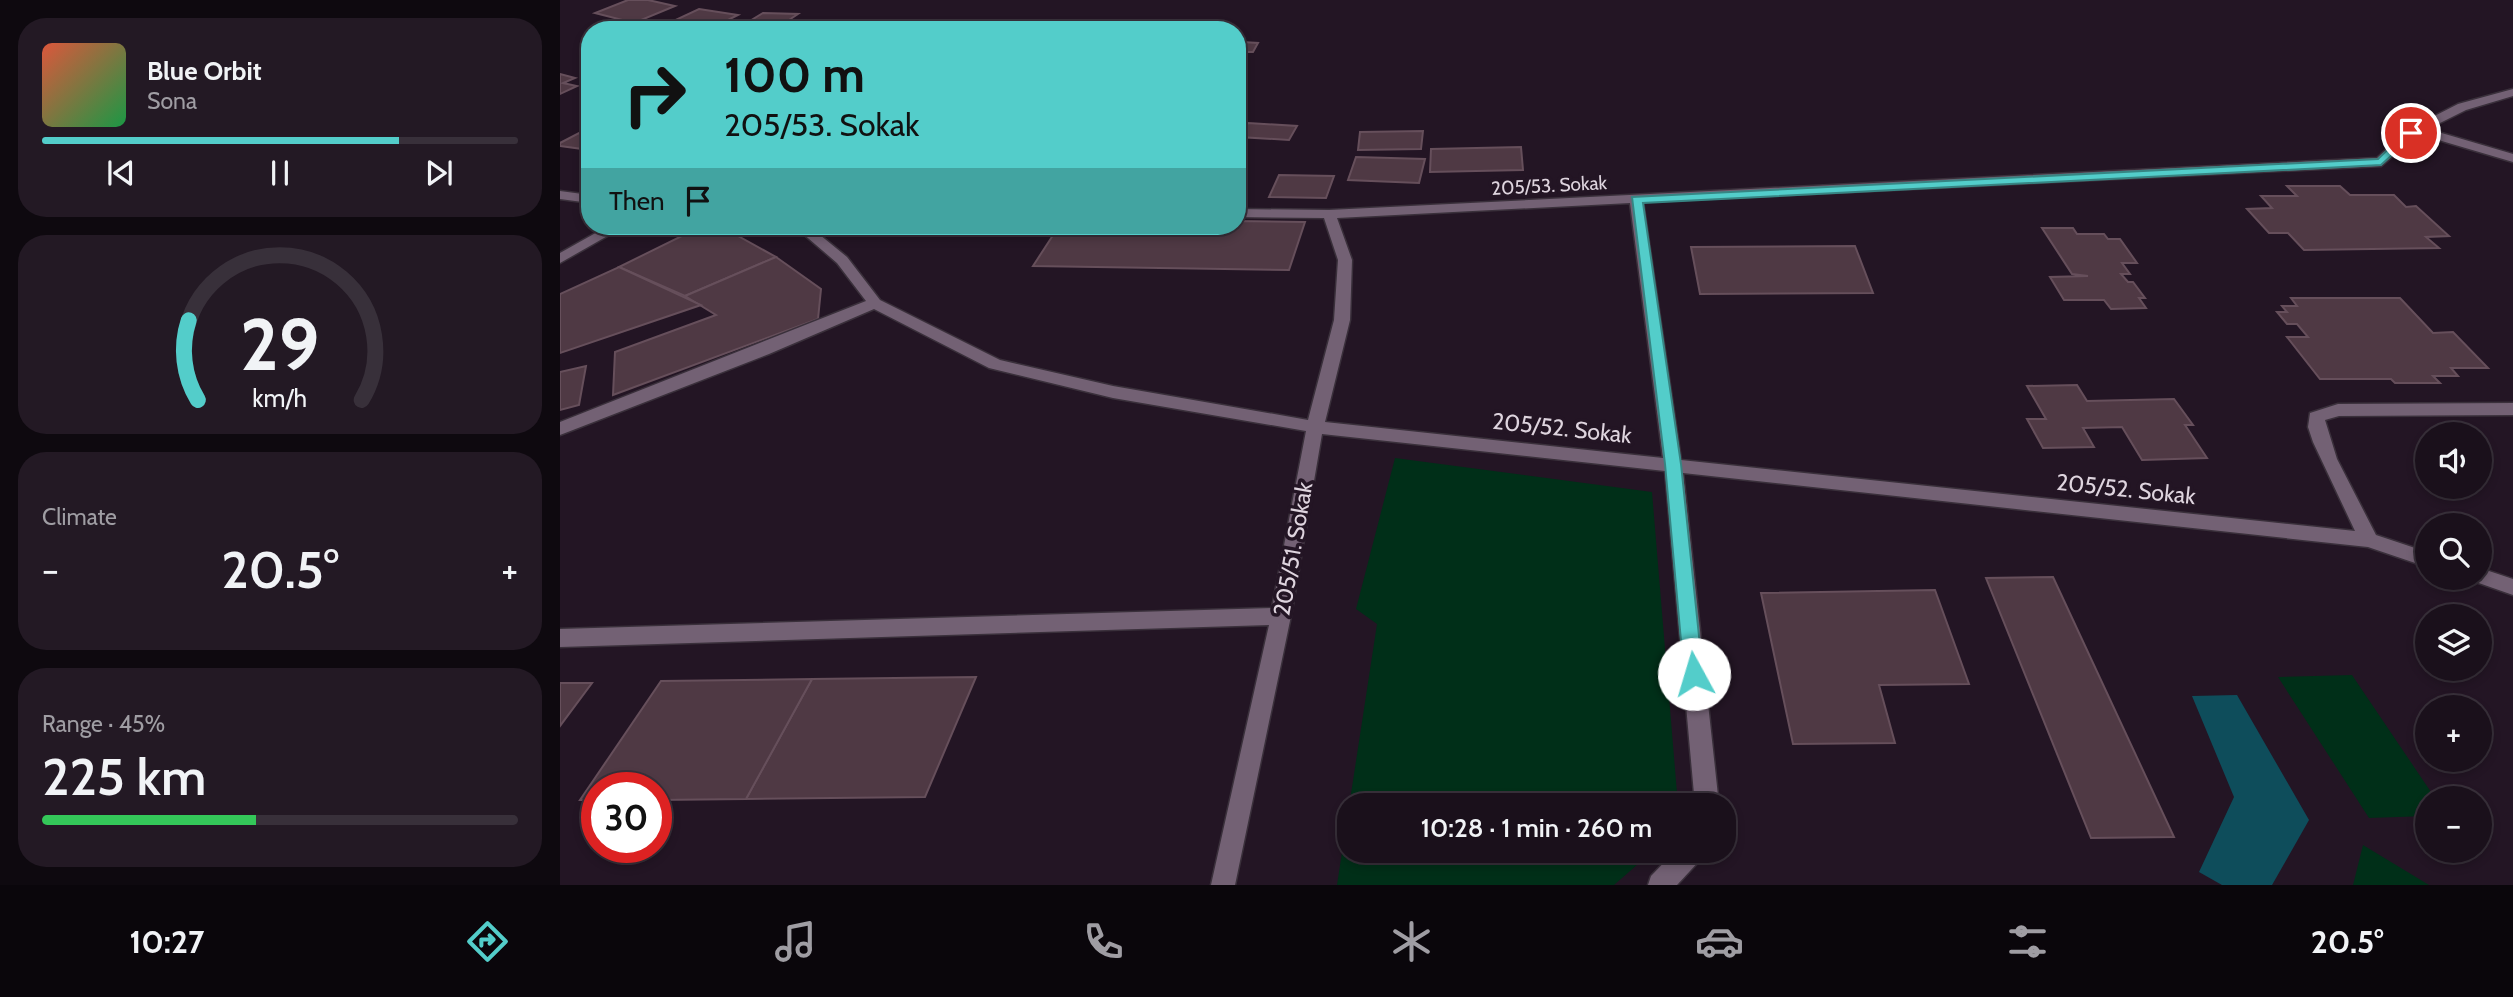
<!DOCTYPE html>
<meta charset="utf-8">
<style>
:root{--surface:#1a101b;--page:#231924;--text:#f1f3f6;--muted:#9f9da3;--line:#38303a;--accent:#53cdca}
body{margin:0;font-family:Cabin,sans-serif;background:var(--page);color:var(--text);height:100vh;display:flex;flex-direction:column;font-size:26px;white-space:nowrap}
*{box-sizing:border-box;margin:0}
p{font-size:23px;color:var(--muted)}
.icon{flex:none;width:38px;height:38px;fill:none;stroke:currentColor;stroke-width:2;stroke-linecap:round;stroke-linejoin:round}
.map{position:relative;flex:1;overflow:hidden}
.details{display:flex;flex-direction:column;gap:18px;padding:18px;background:#0e090f;width:560px}
.details>*{flex:none}
.guide{position:absolute;left:21px;top:21px;width:665px;height:214px;border-radius:28px;box-shadow:0 4px 10px #0003,0 0 0 2px var(--line);background:#53cdca;color:#111;overflow:hidden}
.fabs{position:absolute;left:1855px;top:422px;display:grid;gap:14px}
.fabs a{display:grid;place-items:center;width:77px;height:77px;border-radius:50%;background:var(--surface);box-shadow:0 4px 10px #0003,0 0 0 2px var(--line);font-size:35px}
.speed{position:absolute;left:21px;top:772px;display:flex;gap:14px;font-size:35px;font-weight:700;text-align:center}
.speed>*{display:grid;place-content:center;width:91px;height:91px;border-radius:50%;background:var(--surface);box-shadow:0 4px 10px #0003,0 0 0 2px var(--line);line-height:1}
.speed .limit{border:10px solid #d22;background:#fff;color:#111}
.pin{position:absolute;display:grid;place-items:center;width:60px;height:60px;color:#fff;margin:-30px;border:4px solid #fff;border-radius:50%;box-shadow:0 2px 7px #0007}
.me{position:absolute;width:77px;margin:-38px;rotate:354deg;stroke-linejoin:round;filter:drop-shadow(0 0 5px #0008)}
.turn{display:flex;align-items:center;gap:24px;height:147px;padding:0 28px;font-size:32px}
.turn .icon{width:91px;height:91px;stroke-width:2.5}
.turn b{display:block;font-size:49px;line-height:60px}
.then{display:flex;align-items:center;height:66px;padding:0 28px;background:#0003;gap:14px;font-size:26px}
.big{font-size:52px;font-weight:600;line-height:1.1}
.details .widget{flex:1;display:flex;flex-direction:column;justify-content:center;gap:10px;min-width:0;padding:0 24px;border-radius:28px;background:var(--page)}
.details .dial{align-items:center;gap:0}
.dial svg{height:182px;overflow:visible;fill:none;stroke:var(--line);stroke-width:7;stroke-linecap:round;text-anchor:middle}
.dial text{fill:var(--text);stroke:none}
.song{display:flex;align-items:center;gap:21px}
.cover{width:84px;height:84px;border-radius:10px;background:linear-gradient(135deg,hsl(10 70% 55%),hsl(140 70% 35%))}
.played{height:7px;border-radius:4px;background:linear-gradient(90deg,var(--accent) 75%,var(--line) 75%)}
.keys{display:flex;justify-content:space-around;direction:ltr}
.heat{display:flex;justify-content:space-between;align-items:center;font-size:38px;direction:ltr}
.charge{height:10px;border-radius:5px;background:linear-gradient(90deg,#34c759 45%,var(--line) 0)}
.trip{position:absolute;left:777px;top:793px;width:399px;height:70px;border-radius:28px;background:var(--surface);box-shadow:0 4px 10px #0003,0 0 0 2px var(--line);font-weight:600;line-height:70px;text-align:center}
.tabs{display:flex;height:112px;justify-content:space-around;align-items:center;background:#0a060b;color:var(--muted)}
.tabs .icon{width:49px;height:49px}
.tabs .on{color:var(--accent)}
.tabs b{font-size:32px;color:var(--text)}
main{display:flex;flex:1;min-height:0}
.map>svg:first-child{display:block}
.green{fill:#002f18}
.water{fill:#0e4d5b}
.building{fill:#4f3944;stroke:#664f5b;stroke-width:2}
.lines{fill:none;stroke-linecap:round;stroke-linejoin:round}
.street-casing{stroke:#3a303b;stroke-width:3}
.street{fill:#736174;fill-rule:evenodd}
.route{fill:#53cdca;stroke:#368583;stroke-width:2}
.labels{text-anchor:middle;stroke-width:7;stroke-linejoin:round;paint-order:stroke}
.far-street-label{font-size:19px;fill:#ded4de;stroke:#231524}
.street-label{font-size:23px;fill:#ded4de;stroke:#231524}
</style>
<main>
<section class="details">
<div class="widget">
<div class="song"><i class="cover"></i><div><b>Blue Orbit</b><p>Sona</p></div></div>
<div class="played"></div>
<div class="keys"><svg class="icon" aria-label="previous" viewBox="0 0 24 24"><path d="M18 5L8 12l10 7zM5 5v14"/></svg><svg class="icon" aria-label="pause" viewBox="0 0 24 24"><path d="M8 5v14M16 5v14"/></svg><svg class="icon" aria-label="next" viewBox="0 0 24 24"><path d="M6 5l10 7-10 7zM19 5v14"/></svg></div>
</div>
<div class="widget dial"><svg viewBox="0 0 100 80">
<path d="M14 69A42 42 0 1 1 86 69"/>
<path d="M14 69A42 42 0 0 1 10 34" stroke="#53cdca"/>
<text x="50" y="56" font-size="32" font-weight="700">29</text>
<text x="50" y="72" font-size="11">km/h</text>
</svg></div>
<div class="widget"><p>Climate</p>
<div class="heat"><a>−</a><b class="big">20.5°</b><a>+</a></div>
</div>
<div class="widget"><p>Range · 45%</p><b class="big">225 km</b><div class="charge"></div></div>
</section>
<div class="map">
<svg width="1953" height="885" viewBox="0 0 1953 885">
<rect width="100%" height="100%" fill="#231524"/>
<g class="green">
<path d="M835,458L1092,492L1118,805H789V850L1093,851L1054,885H777L817,624L796,609Z"/>
<path d="M1792,675L1875,798H1867V816L1809,818L1718,677Z"/>
<path d="M1803,845L1869,885H1793Z"/>
</g>
<path class="water" d="M1677,695L1749,820L1712,885H1662L1639,872L1674,797L1632,696Z"/>
<g class="building">
<path d="M68,0H88L115,6L74,23L35,13Z"/>
<path d="M139,9L178,15L148,30L107,24Z"/>
<path d="M203,13L238,14L220,26L185,24Z"/>
<path d="M682,42L698,43L693,52H677Z"/>
<path d="M0,74L15,78L3,83L17,86L0,94Z"/>
<path d="M688,123L737,126L729,140L679,137Z"/>
<path d="M863,131L861,149L798,150L800,132Z"/>
<path d="M19,133L30,134V150L0,146V143Z"/>
<path d="M961,147L963,170L870,172L871,149Z"/>
<path d="M796,157L865,159L859,183L788,180Z"/>
<path d="M719,175L774,176L766,198L709,197Z"/>
<path d="M1727,186H1780L1790,195H1834L1846,207L1856,206L1889,236L1866,237L1879,248L1744,250L1728,233H1709L1687,209L1712,208L1701,196H1737Z"/>
<path d="M677,221L745,222L729,270L473,266L499,226H677Z"/>
<path d="M142,226H160L216,257L125,296L59,267Z"/>
<path d="M1482,228H1513L1517,234H1544L1548,239H1560L1577,263H1562L1570,274H1561L1568,282H1573L1585,298H1579L1586,308L1551,309L1544,300H1504L1490,277L1528,276L1512,274Z"/>
<path d="M1295,246L1313,293L1140,294L1131,247Z"/>
<path d="M216,257L261,289L258,319L53,395L55,352L156,315L125,296Z"/>
<path d="M59,267L141,305L0,353V294Z"/>
<path d="M1731,298H1840L1873,333L1893,332L1928,368H1891L1898,376H1873L1880,383H1835L1831,379H1760L1727,337H1748L1737,324H1727L1717,312H1727L1722,306H1737Z"/>
<path d="M26,366L19,405L0,410V372Z"/>
<path d="M1517,385L1527,401L1614,399L1633,425H1625L1647,458L1582,460L1562,427L1523,428L1534,447L1483,448L1467,419H1486L1467,386Z"/>
<path d="M1493,577L1614,837L1531,838L1426,578Z"/>
<path d="M1375,590L1409,684L1319,685L1335,743L1233,744L1201,593Z"/>
<path d="M416,677L365,797L186,799L252,679Z"/>
<path d="M252,679L186,799L96,800V788H37V800H20L101,681Z"/>
<path d="M0,683H32L0,726Z"/>
</g>
<g class="lines">
<defs>
<g id="street">
<path d="M1953,89V96L1906,110L1868,129L1953,154V162L1858,134L1821,166L1083,202L1121,460L1795,531L1753,442L1748,427L1750,413L1778,404L1953,403V415L1779,416L1765,420L1777,459L1816,535L1867,552V567L1808,547L1123,473L1159,805H1135L1105,471L762,434L731,616L675,885H651L709,625L0,647V629L712,608L746,431L553,398L429,368L314,309L209,354L0,435V422L306,301L277,263L234,226H249L287,257L320,300L440,360L553,386L748,420L774,320L778,260L764,218L677,217V209L769,210L1817,158L1847,130L1898,104ZM1070,203L1103,458L765,422L790,320L792,260L777,218Z"/>
<path d="M0,191L30,195V203L0,199Z"/>
<path d="M48,226H65L0,263V253Z"/>
<path d="M1920,568L1953,579V595L1913,581L1911,578H1920Z"/>
<path d="M1116,850H1145L1142,858L1117,885H1088L1091,876Z"/>
</g>
</defs>
<use href="#street" class="street-casing"/>
<use href="#street" class="street"/>
</g>
<path class="route" d="M1847,131L1856,133L1821,165L1083,203L1121,464L1143,674L1141,680L1134,682L1127,680L1124,674L1105,464L1072,197L1818,159Z"/>
<g class="labels">
<g class="far-street-label">
<text transform="translate(989 185) rotate(-3)" y="7">205/53. Sokak</text>
</g>
<g class="street-label">
<text transform="translate(1002 428) rotate(6)" y="8">205/52. Sokak</text>
<text transform="translate(1566 489) rotate(6)" y="8">205/52. Sokak</text>
<text transform="translate(733 549) rotate(-80)" y="8">205/51. Sokak</text>
</g>
</g>
</svg>
<div class="fabs">
<a><svg class="icon" aria-label="sound" viewBox="0 0 24 24"><path d="M4 9h4l5-4v14l-5-4H4zM17 9q2 3 0 6"/></svg></a>
<a><svg class="icon" aria-label="search" viewBox="0 0 24 24"><circle cx="10" cy="10" r="6"/><path d="M15 15l6 6"/></svg></a>
<a><svg class="icon" aria-label="layers" viewBox="0 0 24 24"><path d="M12 4l9 5-9 5-9-5zM3 14l9 5 9-5"/></svg></a>
<a>+</a>
<a>−</a>
</div>
<div class="speed"><div class="limit">30</div></div>
<div class="pin" style="left:1851px;top:133px;background:#d93025"><svg class="icon" aria-label="arrive" viewBox="0 0 24 24"><path d="M6 21V4h12l-3 4 3 4H6"/></svg></div>
<svg class="me" style="left:1134px;top:674px" viewBox="-20 -20 40 40"><circle r="19" fill="#fff"/><path d="M0-13L10 11 0 6-10 11z" fill="#53cdca"/></svg>
<div class="trip">10:28 · 1 min · 260 m</div>
<div class="guide">
<div class="turn"><svg class="icon" aria-label="right" viewBox="0 0 24 24"><path d="M7 20v-9h11M14 6l5 5-5 5"/></svg><div><b>100 m</b>205/53. Sokak</div></div>
<div class="then">Then<svg class="icon" aria-label="arrive" viewBox="0 0 24 24"><path d="M6 21V4h12l-3 4 3 4H6"/></svg></div>
</div>
</div>
</main>
<nav class="tabs">
<b>10:27</b>
<svg class="icon on" aria-label="directions" viewBox="0 0 24 24"><path d="M12 3l9 9-9 9-9-9zM9 14v-3h6M13 9l2 2-2 2"/></svg>
<svg class="icon" aria-label="music" viewBox="0 0 24 24"><path d="M9 18V5l10-2v13"/><circle cx="6" cy="18" r="3"/><circle cx="16" cy="16" r="3"/></svg>
<svg class="icon" aria-label="phone" viewBox="0 0 24 24"><path d="M5 4h4l2 5-3 2q2 4 5 5l2-3 5 2v4C11 20 4 13 5 4z"/></svg>
<svg class="icon" aria-label="climate" viewBox="0 0 24 24"><path d="M12 3v18M4 7l16 10M4 17L20 7"/></svg>
<svg class="icon" aria-label="car" viewBox="0 0 24 24"><path d="M5 17H2v-5l4-1 3-4h7l3 4 3 1v5h-3M9 17h6M6 11h13"/><circle cx="7" cy="17" r="2"/><circle cx="17" cy="17" r="2"/></svg>
<svg class="icon" aria-label="filters" viewBox="0 0 24 24"><path d="M4 7h16M4 17h16"/><circle cx="9" cy="7" r="2"/><circle cx="15" cy="17" r="2"/></svg>
<b>20.5°</b>
</nav>
